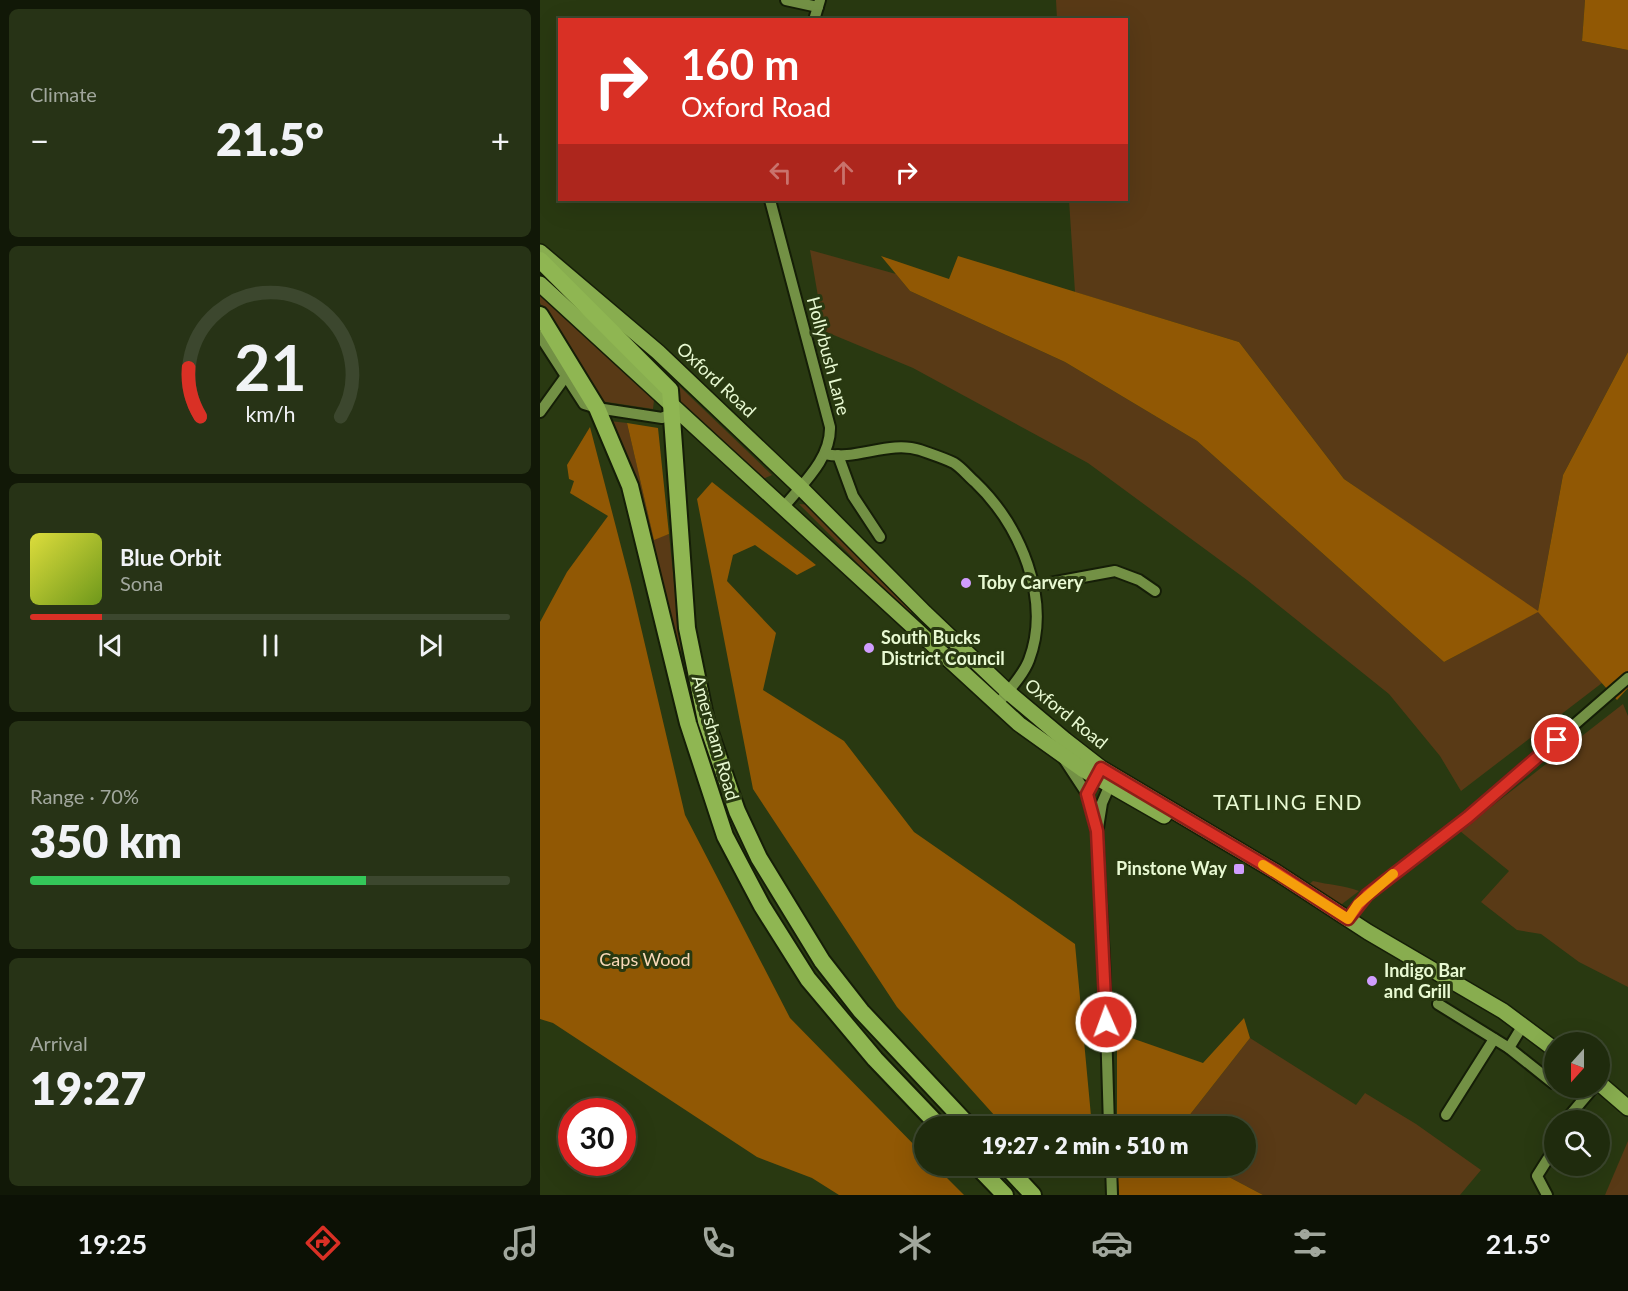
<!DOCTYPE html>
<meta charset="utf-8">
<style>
:root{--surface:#1f2b0d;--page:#273316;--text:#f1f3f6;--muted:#a1a79d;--line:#3c472e;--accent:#d93025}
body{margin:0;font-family:Lato,sans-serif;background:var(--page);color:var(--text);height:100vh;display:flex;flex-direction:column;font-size:22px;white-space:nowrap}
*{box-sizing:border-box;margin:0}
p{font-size:20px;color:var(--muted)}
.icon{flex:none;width:33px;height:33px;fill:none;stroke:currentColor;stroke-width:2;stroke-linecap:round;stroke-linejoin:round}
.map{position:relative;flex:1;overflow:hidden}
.sheet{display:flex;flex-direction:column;gap:9px;padding:9px;background:#111807;width:540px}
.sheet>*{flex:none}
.hud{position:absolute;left:18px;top:18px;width:570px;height:183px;border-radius:0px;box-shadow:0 6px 24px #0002,0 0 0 2px var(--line);background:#d93025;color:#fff;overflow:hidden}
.needle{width:39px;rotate:201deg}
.controls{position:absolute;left:1004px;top:1032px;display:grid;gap:12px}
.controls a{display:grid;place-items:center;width:66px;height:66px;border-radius:50%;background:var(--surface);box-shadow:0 6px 24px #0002,0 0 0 2px var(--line);font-size:30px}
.speed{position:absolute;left:18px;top:1098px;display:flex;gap:12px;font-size:30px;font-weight:700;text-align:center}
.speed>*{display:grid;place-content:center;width:78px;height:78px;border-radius:50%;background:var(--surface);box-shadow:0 6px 24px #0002,0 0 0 2px var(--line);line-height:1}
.speed .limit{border:9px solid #d22;background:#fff;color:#111}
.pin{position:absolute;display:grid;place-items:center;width:51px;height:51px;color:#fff;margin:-26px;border:3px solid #fff;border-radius:50%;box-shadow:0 2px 6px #0007}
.me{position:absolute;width:66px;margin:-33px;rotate:358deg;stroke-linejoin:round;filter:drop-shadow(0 0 4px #0008)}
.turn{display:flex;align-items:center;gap:21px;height:126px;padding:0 24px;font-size:27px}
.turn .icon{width:78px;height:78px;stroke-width:2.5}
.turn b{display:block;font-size:42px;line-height:51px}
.lanes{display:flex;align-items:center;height:57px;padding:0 24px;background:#0003;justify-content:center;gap:30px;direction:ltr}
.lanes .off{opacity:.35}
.big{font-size:45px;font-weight:800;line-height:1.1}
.sheet .widget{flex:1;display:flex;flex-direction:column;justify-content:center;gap:9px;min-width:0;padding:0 21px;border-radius:9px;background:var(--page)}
.sheet .dial{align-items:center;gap:0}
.dial svg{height:156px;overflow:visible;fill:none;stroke:var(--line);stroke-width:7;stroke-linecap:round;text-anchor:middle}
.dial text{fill:var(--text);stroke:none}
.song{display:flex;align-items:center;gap:18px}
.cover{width:72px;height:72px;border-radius:9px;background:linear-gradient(135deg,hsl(60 70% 55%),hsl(80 70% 35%))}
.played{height:6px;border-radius:3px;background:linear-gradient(90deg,var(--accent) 15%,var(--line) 15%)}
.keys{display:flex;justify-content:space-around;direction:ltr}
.heat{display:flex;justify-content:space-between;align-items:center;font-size:33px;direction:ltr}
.charge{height:9px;border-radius:4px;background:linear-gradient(90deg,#34c759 70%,var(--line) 0)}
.trip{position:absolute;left:374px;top:1116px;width:342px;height:60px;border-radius:30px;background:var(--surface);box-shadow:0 6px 24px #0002,0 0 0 2px var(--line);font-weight:800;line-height:60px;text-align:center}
.dock{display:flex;height:96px;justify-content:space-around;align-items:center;background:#0c1105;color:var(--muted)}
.dock .icon{width:42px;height:42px}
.dock .current{color:var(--accent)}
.dock b{font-size:27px;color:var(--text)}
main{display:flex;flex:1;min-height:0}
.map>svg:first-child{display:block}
.green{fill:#593a16}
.forest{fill:#915804}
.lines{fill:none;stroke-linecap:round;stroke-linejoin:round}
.minor-casing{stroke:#151e07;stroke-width:14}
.primary-casing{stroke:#151e07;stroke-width:18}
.trunk-casing{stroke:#151e07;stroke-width:20}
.minor{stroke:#739145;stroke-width:10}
.primary{stroke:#88ad4f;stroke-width:15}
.trunk{stroke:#8fb652;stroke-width:16}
.route-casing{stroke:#8d1f18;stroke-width:15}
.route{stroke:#d93025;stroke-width:10}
.slow{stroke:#f59e0b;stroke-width:10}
.poi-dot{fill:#d09dfe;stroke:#293911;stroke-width:2}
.labels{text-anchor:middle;stroke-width:6;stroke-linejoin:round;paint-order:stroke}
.street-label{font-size:18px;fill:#e8f9d2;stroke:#293911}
.poi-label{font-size:18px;font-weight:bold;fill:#e8f9d2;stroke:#293911;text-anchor:start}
.park-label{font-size:18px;fill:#fad9b8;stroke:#293911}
.quarter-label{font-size:21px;letter-spacing:1.5px;fill:#e8f9d2;stroke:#293911}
</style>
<main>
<section class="sheet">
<div class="widget"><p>Climate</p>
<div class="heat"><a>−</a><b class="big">21.5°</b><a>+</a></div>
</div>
<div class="widget dial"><svg viewBox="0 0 100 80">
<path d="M14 69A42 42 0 1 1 86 69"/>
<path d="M14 69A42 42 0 0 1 8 44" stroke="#d93025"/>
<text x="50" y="56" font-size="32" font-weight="700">21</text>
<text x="50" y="72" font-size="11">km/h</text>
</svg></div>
<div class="widget">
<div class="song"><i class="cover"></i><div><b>Blue Orbit</b><p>Sona</p></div></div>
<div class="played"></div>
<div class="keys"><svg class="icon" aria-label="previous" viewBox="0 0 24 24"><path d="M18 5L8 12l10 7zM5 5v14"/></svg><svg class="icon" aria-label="pause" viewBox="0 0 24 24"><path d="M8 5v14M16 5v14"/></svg><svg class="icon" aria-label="next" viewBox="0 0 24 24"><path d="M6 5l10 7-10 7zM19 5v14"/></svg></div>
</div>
<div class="widget"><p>Range · 70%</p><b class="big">350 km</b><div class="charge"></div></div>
<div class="widget"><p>Arrival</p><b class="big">19:27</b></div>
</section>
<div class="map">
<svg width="1088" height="1195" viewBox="0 0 1088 1195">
<rect width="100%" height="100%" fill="#293911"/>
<g class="green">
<path d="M516,0H1045L1042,41L1088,50V352L1023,475L998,611L1062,683L921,791L900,756L849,694L707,580L548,463L373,368L284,331L270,250L356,274L370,291L525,362L657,441L904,662L997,612L804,479L699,342L535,292L529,200H586V20L517,19Z"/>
<path d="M0,294L114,400L113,409L60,401L37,358L0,303Z"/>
<path d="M135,382L232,475L223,479L139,403Z"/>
<path d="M70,421L87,423L114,539L129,534L141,651L136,657Z"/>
<path d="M259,504L275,505L370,605L372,618L359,610L310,555Z"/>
<path d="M1083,704L1088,716V987L1039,962L1001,934L977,930L941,902L969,871L920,831Z"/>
<path d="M773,881C789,885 803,885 819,891L802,904H797L767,886Z"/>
<path d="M710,1038L816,1105L825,1093L876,1124L941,1170L920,1195H723L689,1177L614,1166H705V1126H641Z"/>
<path d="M1088,1141V1195H1065Z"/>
</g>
<g class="forest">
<path d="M1045,0H1088V50L1042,41Z"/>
<path d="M341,256L409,279L418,256L699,342L804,479L998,611L1023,475L1088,352V688L1077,700L998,612L904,662L657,441L525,362L370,291Z"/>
<path d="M87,423L118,428L129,534L114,540Z"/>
<path d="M50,427L91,585L145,815L250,1018L384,1155V1166H395L424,1195H299L272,1178L217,1157L13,1023L0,1019V622L27,572L68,516L30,493L34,481L29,479L27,465Z"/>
<path d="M172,482L276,565L257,575L215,545L193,555L187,581L236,633L223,690L304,741L374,832L535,944L551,1116L546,1126H464L357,1007L213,789L157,499Z"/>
<path d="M704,1018L710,1038L641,1126H577V1033L663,1063Z"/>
<path d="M577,1166H614L689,1177L723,1195H579Z"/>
</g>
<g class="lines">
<defs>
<g id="minor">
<path d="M246,0L278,7"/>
<path d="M274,20L280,0"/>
<path d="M230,200L290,427C291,459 262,484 243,508"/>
<path d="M0,336L44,404L57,408L122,418L132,413"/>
<path d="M0,412L26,376"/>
<path d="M285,454C316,461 349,440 380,450C391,454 404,458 414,463C422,468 428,476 435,482C480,525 512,599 489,660C483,676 467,692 457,705"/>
<path d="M298,455L313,496L340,537"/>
<path d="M494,586L575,571L599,580L615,591"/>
<path d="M524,759L547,794"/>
<path d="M559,772L547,794L557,831L564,959L569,1126"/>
<path d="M558,828L562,803L572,780"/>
<path d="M808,919L827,895L928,817L1088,678"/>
<path d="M898,1004L969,1048L1013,1083"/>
<path d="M969,1048L983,1025"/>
<path d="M906,1115L954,1039"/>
<path d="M1029,1120L1031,1114L1053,1088"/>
<path d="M571,1166L572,1195"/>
<path d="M1007,1195L997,1176L1014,1149"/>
</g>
<g id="primary">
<path d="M0,252L118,352L260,487L385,613L468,692L525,740L561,768L736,872L828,932L963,1011L1014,1049"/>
<path d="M0,284L479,724L542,769L624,816"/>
<path d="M1059,1083L1088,1108"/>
</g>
<g id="trunk">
<path d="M0,260L130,390L147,628L166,721L197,811L219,858L282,961L321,1011L429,1126"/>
<path d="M0,315L57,408L90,486L148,723L185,836L222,906L268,979L335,1059L399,1126"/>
<path d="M437,1166L465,1195"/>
<path d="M466,1166L493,1195"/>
</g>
</defs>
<use href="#minor" class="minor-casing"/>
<use href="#primary" class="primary-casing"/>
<use href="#trunk" class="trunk-casing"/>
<use href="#minor" class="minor"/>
<use href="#primary" class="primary"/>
<use href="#trunk" class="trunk"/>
</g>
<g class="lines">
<defs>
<path id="route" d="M566,1022L557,831L547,794L561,768L736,872L808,919L827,895L928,817L1017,740"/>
</defs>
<use href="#route" class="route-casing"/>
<use href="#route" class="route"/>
<path class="slow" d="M723,865L808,919L818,904L853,874"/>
</g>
<g class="poi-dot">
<circle cx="426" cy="583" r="6"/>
<circle cx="329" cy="648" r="6"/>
<rect x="693" y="863" width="12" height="12" rx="3"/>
<circle cx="832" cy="981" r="6"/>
</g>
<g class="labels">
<g class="street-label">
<text transform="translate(288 356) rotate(75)" y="6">Hollybush Lane</text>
<text transform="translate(176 380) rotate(43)" y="6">Oxford Road</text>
<text transform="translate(526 714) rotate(39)" y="6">Oxford Road</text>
<text transform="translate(175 738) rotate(74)" y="6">Amersham Road</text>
</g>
<g class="poi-label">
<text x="438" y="589">Toby Carvery</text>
<text x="341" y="644">South Bucks<tspan x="341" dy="21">District Council</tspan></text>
<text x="687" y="875" text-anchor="end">Pinstone Way</text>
<text x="844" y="977">Indigo Bar<tspan x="844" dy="21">and Grill</tspan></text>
</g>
<g class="park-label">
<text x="105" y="966">Caps Wood</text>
</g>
<g class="quarter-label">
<text x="748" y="810">TATLING END</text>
</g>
</g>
</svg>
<div class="controls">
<a><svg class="needle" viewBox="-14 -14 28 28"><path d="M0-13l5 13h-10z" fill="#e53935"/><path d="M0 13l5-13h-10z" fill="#a1a79d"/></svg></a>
<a><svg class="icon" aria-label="search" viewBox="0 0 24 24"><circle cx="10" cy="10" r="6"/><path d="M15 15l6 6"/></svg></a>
</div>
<div class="speed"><div class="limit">30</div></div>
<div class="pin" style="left:1017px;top:740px;background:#d93025"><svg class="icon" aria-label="arrive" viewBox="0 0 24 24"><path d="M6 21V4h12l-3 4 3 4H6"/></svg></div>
<svg class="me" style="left:566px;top:1022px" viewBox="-20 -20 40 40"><circle r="17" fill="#d93025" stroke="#fff" stroke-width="3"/><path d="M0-11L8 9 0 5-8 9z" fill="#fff"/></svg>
<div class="trip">19:27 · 2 min · 510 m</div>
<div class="hud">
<div class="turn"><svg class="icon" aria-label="right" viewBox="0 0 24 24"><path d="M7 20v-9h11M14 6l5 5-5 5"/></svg><div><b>160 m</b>Oxford Road</div></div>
<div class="lanes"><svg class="icon off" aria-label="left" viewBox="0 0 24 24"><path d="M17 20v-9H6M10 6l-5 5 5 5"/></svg><svg class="icon off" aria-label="ahead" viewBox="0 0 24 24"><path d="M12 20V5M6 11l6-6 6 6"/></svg><svg class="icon" aria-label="right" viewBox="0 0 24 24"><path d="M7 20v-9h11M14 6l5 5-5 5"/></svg></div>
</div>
</div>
</main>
<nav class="dock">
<b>19:25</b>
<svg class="icon current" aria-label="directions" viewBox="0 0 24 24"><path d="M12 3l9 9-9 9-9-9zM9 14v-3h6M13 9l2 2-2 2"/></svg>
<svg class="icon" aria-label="music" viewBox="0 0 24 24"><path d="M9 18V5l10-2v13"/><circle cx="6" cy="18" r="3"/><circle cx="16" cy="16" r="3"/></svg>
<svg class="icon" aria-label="phone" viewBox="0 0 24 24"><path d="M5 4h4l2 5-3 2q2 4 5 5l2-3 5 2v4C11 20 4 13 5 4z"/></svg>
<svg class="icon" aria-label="climate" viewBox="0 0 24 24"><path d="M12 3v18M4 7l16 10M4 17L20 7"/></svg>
<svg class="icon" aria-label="car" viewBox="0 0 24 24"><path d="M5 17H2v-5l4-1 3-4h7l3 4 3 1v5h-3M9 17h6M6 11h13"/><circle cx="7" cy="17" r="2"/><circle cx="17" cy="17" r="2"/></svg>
<svg class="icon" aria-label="filters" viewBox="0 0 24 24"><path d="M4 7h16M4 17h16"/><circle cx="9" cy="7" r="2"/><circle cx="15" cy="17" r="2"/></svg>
<b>21.5°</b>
</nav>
